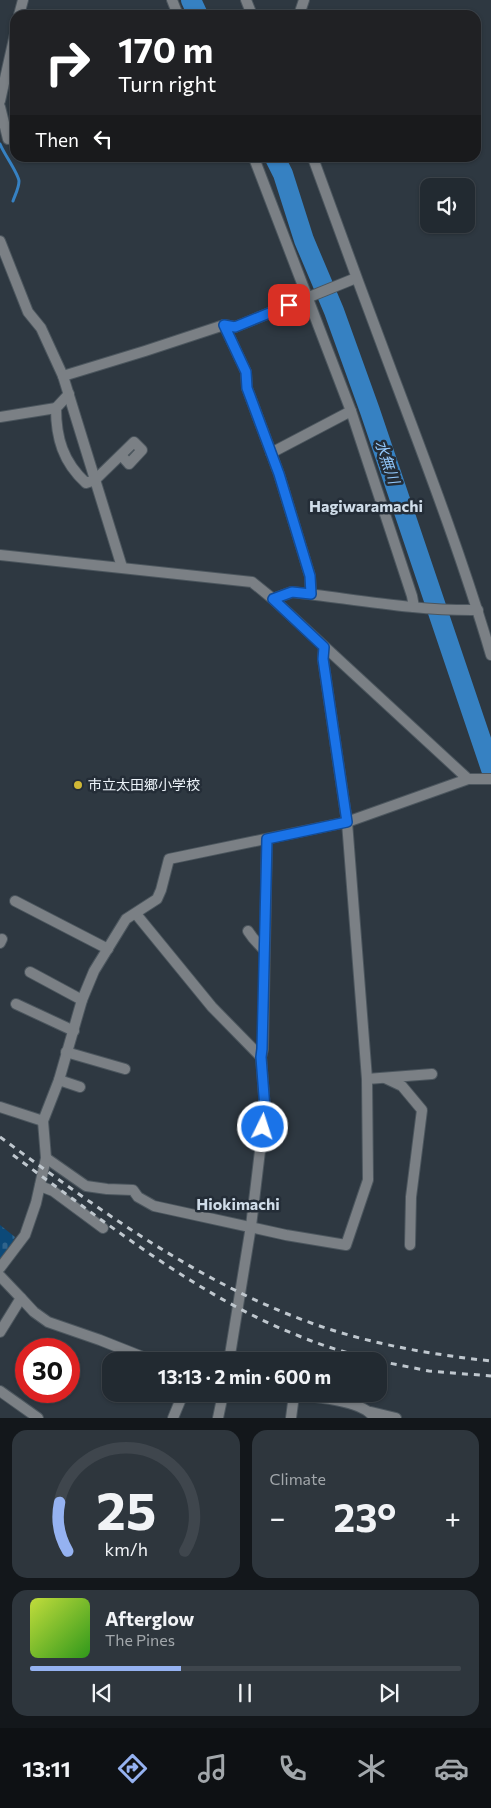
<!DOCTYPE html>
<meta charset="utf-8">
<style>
:root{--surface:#222a31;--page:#2e363d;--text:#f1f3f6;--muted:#a2a7ab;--line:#3f464d;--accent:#95b2f1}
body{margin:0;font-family:Commissioner,"Noto Sans JP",sans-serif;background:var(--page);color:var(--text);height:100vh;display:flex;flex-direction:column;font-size:19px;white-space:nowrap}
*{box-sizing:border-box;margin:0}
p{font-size:16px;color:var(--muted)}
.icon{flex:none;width:28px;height:28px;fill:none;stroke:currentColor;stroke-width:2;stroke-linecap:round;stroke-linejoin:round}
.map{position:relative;height:1418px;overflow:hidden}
.panel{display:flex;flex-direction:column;gap:12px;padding:12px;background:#13171b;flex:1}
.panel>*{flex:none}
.hud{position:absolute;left:10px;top:10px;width:471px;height:152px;border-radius:15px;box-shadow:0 1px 4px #0004,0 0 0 1px var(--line);background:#202124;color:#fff;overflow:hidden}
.controls{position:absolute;left:420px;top:178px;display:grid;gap:10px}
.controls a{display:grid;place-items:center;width:55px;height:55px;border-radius:10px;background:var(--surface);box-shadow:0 1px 4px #0004,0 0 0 1px var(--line);font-size:25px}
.speed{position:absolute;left:15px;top:1338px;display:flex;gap:10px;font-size:25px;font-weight:700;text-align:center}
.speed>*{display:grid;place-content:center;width:65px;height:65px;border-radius:50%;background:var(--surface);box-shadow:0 1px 4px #0004,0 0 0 1px var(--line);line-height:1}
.speed .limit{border:8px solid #d22;background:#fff;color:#111}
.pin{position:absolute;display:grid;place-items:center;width:42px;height:42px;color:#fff;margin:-21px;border-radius:10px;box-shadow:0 2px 8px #0006}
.me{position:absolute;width:55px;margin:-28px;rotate:4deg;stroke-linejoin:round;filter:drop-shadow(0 0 4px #0008)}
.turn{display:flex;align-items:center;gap:18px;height:105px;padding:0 25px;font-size:22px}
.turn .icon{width:65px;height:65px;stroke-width:2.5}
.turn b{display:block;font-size:35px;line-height:42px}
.then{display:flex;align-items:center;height:48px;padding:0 25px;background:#0003;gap:10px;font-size:19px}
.big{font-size:38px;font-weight:700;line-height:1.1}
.panel .widget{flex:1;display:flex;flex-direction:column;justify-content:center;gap:8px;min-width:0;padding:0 18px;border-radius:15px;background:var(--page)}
.panel .dial{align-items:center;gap:0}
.dial svg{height:130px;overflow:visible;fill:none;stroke:var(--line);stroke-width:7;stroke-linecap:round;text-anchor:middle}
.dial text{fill:var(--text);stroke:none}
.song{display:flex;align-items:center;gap:15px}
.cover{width:60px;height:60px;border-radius:8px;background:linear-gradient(135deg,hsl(70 70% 55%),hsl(110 70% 35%))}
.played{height:5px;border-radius:2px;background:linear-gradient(90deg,var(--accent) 35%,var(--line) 35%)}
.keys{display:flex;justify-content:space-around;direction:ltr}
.heat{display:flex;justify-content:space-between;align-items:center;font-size:28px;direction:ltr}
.panel .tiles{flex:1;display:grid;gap:12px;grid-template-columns:1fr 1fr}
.widget:last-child{grid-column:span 2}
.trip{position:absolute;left:102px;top:1352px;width:285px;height:50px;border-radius:15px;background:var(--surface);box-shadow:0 1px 4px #0004,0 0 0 1px var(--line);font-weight:700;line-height:50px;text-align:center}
.menu{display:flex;height:80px;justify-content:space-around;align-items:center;background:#0e1114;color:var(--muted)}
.menu .icon{width:35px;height:35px}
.menu .selected{color:var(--accent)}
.menu b{font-size:22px;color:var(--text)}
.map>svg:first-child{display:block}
.cemetery{fill:url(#cemetery-stones)}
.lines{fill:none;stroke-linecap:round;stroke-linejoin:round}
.stream{stroke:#3681c2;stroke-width:3}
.river{stroke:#3681c2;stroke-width:20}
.minor-casing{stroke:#4c565e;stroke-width:12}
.tertiary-casing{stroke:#4c565e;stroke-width:12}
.minor{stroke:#7b8085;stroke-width:10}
.tertiary{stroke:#7b8085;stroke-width:10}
.rail{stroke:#bfc7ce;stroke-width:3;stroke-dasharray:6 6;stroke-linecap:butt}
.route-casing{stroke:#114b97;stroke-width:12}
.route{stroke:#1a73e8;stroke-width:9}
.poi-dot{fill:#d0b836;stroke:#242d37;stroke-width:2}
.labels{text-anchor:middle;stroke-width:5;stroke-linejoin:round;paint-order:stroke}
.poi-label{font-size:14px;fill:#ecf3f9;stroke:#242d37;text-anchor:start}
.water-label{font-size:15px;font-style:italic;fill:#93c9fd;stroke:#242d37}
.quarter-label{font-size:16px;font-weight:bold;fill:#d0dde9;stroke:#242d37}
</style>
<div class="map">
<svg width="491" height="1418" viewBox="0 0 491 1418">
<defs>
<pattern id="cemetery-stones" width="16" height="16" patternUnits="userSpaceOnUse" patternTransform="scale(1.25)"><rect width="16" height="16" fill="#0c4978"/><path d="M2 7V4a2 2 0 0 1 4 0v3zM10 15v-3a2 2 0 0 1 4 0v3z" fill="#30648c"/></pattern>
</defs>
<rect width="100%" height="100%" fill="#2e3841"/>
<path class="cemetery" d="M0,1225L15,1237L7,1253L0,1259Z"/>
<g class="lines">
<g class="stream">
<path d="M191,0H192"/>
<path d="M0,144C4,154 18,173 19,181C19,188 15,195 13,201"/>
</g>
<g class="river">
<path d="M191,0L198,15"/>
<path d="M275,158L283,174L304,240L334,311L370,411L491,769"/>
</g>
<defs>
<g id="minor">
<path d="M172,0L178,15"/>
<path d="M246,0L252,15"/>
<path d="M19,15L23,0"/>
<path d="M299,15L304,0"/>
<path d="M0,101L15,34"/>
<path d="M0,107L8,139"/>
<path d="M254,158L351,411L412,596L414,607"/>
<path d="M0,241L28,312L41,328L63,376L122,567"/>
<path d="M224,325L246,372L247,388L279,474L310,576L311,594"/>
<path d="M63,376L145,351L224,325L235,327L356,278"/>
<path d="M69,394L56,408C56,438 63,462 86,483L95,480L134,442L142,450L129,464L121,455"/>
<path d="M0,417L56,408"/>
<path d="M271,453L351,411"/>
<path d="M273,599L292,592C354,599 415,611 478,610"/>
<path d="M15,901L108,949"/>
<path d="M136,914L212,1007L261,1057"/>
<path d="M248,931L253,938L264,950"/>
<path d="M0,943L2,939"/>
<path d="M30,972L82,1000"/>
<path d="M16,1004L74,1031"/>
<path d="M66,1052L125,1069"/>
<path d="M385,1078L402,1086L422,1110L411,1197L410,1245"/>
<path d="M367,1079L432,1074"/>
<path d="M59,1080L80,1087"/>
<path d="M0,1107L43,1121"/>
<path d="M46,1158L86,1186L107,1189L133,1190L138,1197L154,1206L286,1235L346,1245L368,1180L367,1079L347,822L323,659L324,647"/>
<path d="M40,1186L53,1191L103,1228"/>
<path d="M0,1268L25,1235L36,1203L46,1158L43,1121L59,1080L82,1000L94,971L126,919L157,899L161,890L169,859L347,822L468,779"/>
<path d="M0,1276L21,1298L0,1332"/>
<path d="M21,1298L34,1312L48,1322L100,1340L153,1361"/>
<path d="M229,1361L251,1226L265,1109L261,1057L263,1049L267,839"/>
<path d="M0,1391L38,1418"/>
<path d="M281,1394C302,1396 363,1398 374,1418"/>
<path d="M371,1412L396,1418"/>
<path d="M173,1418L183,1394"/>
<path d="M218,1418L223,1394"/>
<path d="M291,1418L294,1395"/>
</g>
<g id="tertiary">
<path d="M313,158C339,230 366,303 393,375C428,468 463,560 491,655"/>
<path d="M0,555L252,582L273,599L468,779H491"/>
</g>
</defs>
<use href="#minor" class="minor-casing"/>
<use href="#tertiary" class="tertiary-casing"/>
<use href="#minor" class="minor"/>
<use href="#tertiary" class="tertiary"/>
<g class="rail">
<path d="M0,1137C96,1207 191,1278 303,1320C364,1343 427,1354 491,1361"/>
<path d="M13,1155C41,1176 69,1196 96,1216C160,1262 225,1307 299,1336C325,1347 351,1354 378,1361"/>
<path d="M379,1361L429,1371L491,1376"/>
</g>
</g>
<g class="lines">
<defs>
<path id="route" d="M263,1127L265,1109L261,1057L262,1049L267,839L347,822L323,659L324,647L273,599L292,592L311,594L310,576L279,474L247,388L246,372L224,325L235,327L289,305"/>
</defs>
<use href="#route" class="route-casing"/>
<use href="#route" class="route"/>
</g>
<circle class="poi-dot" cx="78" cy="785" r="5"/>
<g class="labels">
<g class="poi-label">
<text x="88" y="790">市立太田郷小学校</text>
</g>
<g class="water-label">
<text transform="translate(387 462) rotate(71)" y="5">水無川</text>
</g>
<g class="quarter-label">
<text x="366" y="512">Hagiwaramachi</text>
<text x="238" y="1210">Hiokimachi</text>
</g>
</g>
</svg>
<div class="controls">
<a><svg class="icon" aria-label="sound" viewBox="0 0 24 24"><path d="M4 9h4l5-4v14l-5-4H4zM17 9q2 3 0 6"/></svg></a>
</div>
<div class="speed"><div class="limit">30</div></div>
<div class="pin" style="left:289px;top:305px;background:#d93025"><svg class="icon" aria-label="arrive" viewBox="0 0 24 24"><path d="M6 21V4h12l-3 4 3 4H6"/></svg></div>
<svg class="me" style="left:263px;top:1127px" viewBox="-20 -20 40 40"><circle r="17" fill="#1a73e8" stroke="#fff" stroke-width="3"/><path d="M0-11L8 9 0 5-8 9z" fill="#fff"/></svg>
<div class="trip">13:13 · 2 min · 600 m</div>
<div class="hud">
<div class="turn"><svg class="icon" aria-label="right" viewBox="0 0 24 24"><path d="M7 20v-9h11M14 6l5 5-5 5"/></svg><div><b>170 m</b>Turn right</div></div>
<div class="then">Then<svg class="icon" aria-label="left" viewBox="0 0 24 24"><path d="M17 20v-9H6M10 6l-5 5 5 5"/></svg></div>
</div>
</div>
<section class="panel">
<div class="tiles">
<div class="widget dial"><svg viewBox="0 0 100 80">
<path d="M14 69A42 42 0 1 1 86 69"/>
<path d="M14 69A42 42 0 0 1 9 39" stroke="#95b2f1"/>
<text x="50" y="56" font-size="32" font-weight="700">25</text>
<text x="50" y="72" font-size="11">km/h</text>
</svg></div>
<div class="widget"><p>Climate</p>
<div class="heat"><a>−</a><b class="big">23°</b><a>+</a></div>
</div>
<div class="widget">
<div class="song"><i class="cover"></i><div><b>Afterglow</b><p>The Pines</p></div></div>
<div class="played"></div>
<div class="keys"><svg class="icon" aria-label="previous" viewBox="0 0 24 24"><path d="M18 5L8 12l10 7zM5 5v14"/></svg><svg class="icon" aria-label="pause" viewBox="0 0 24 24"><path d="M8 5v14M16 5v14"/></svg><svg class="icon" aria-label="next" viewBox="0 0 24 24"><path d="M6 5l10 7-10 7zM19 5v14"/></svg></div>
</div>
</div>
</section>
<nav class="menu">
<b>13:11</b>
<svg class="icon selected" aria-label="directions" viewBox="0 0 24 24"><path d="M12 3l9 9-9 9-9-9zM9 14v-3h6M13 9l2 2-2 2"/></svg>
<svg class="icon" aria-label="music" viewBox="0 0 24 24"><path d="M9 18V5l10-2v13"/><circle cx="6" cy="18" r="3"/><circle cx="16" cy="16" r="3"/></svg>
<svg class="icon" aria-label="phone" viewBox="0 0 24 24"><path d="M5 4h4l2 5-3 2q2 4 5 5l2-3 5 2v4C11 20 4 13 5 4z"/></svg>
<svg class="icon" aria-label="climate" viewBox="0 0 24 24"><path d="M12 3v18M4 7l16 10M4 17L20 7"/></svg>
<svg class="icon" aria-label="car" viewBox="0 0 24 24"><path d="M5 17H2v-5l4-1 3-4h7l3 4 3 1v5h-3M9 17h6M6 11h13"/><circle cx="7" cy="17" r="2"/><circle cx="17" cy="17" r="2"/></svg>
</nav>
